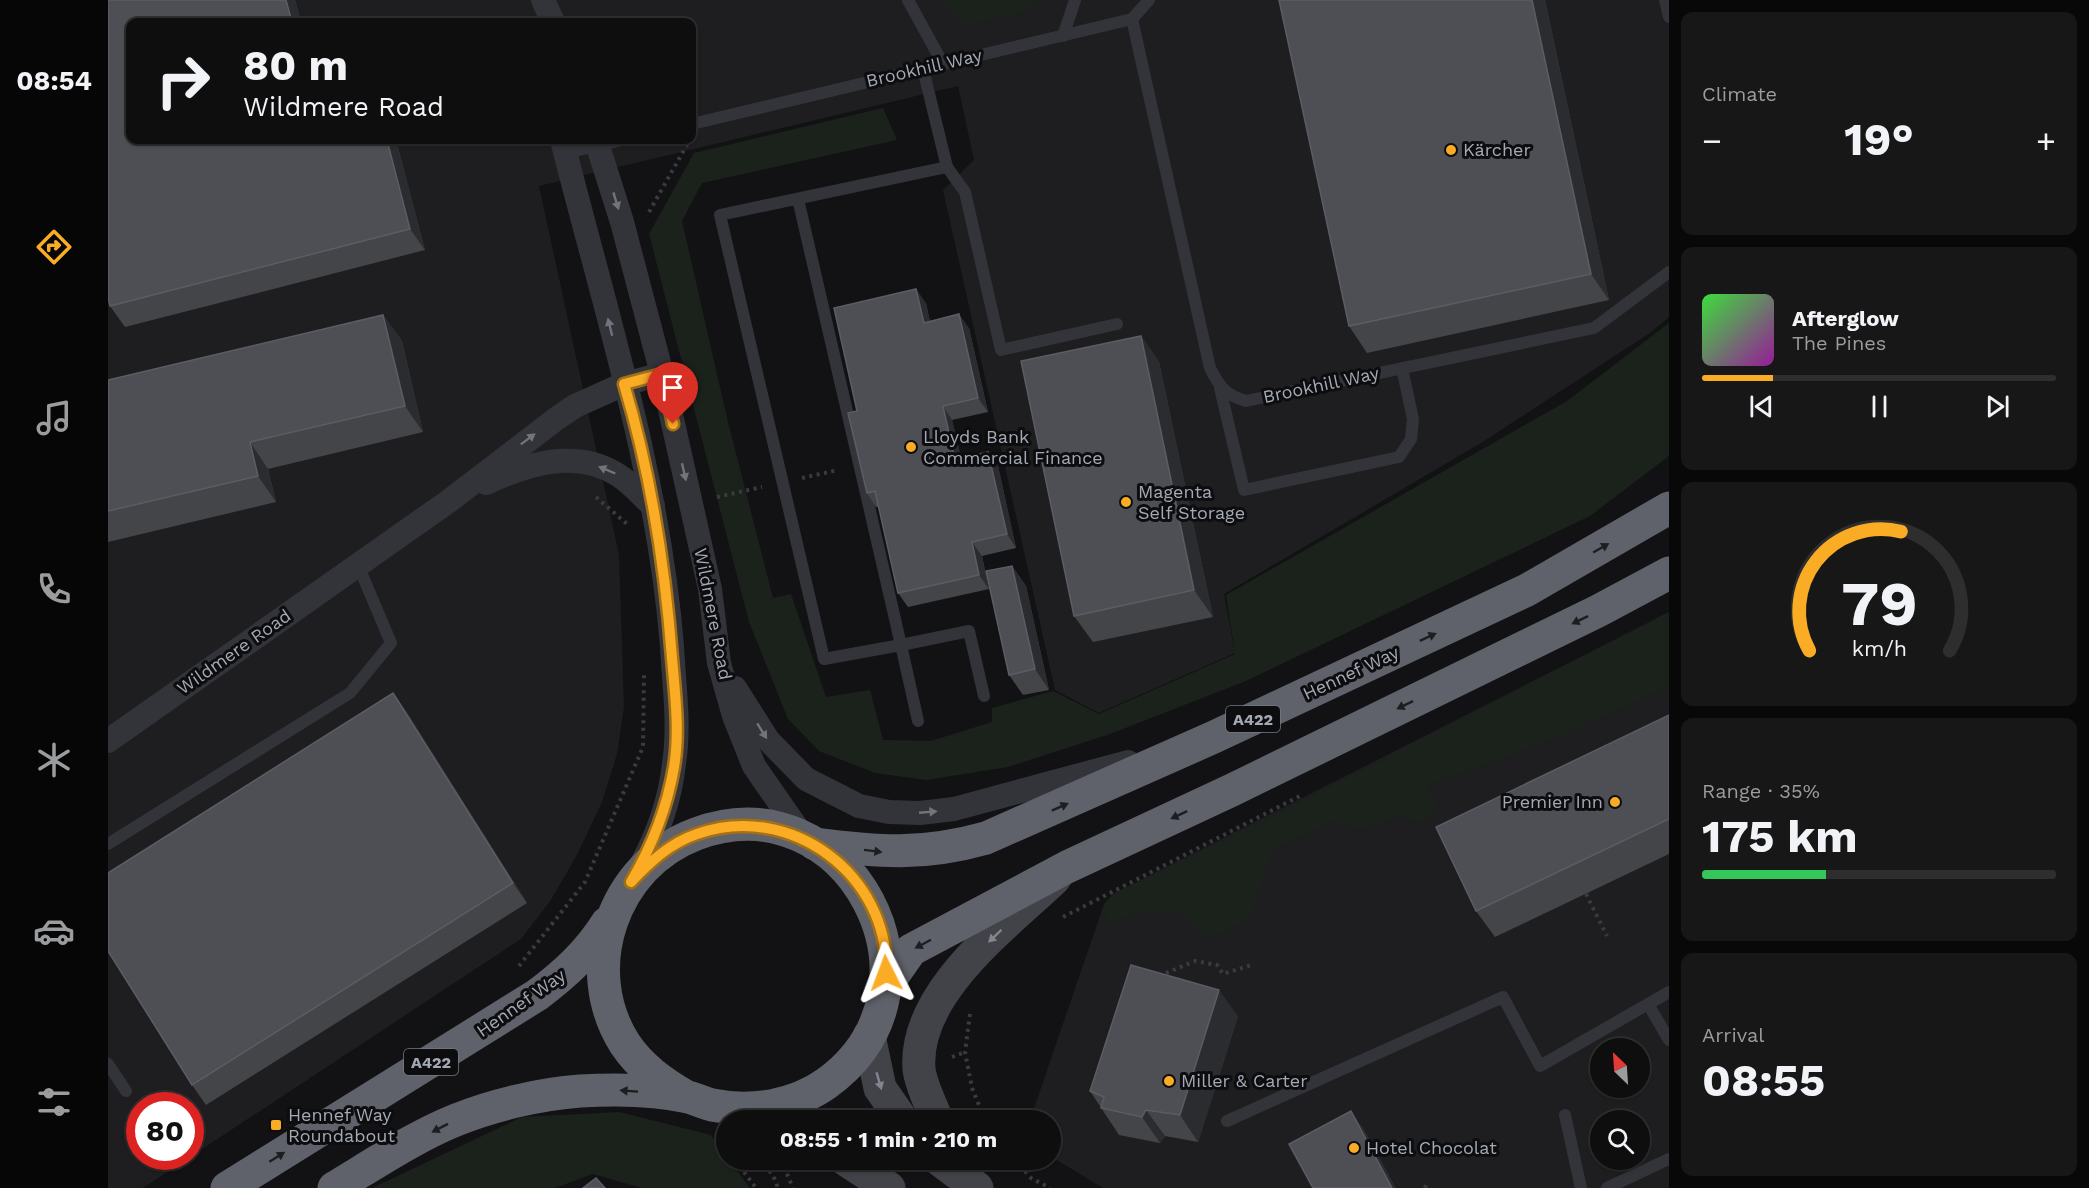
<!DOCTYPE html>
<meta charset="utf-8">
<style>
:root{--surface:#0e0e0f;--page:#171718;--text:#f1f3f6;--muted:#9b9c9e;--line:#2e2e2f;--accent:#faac25}
body{margin:0;font-family:"Work Sans",sans-serif;background:var(--page);color:var(--text);height:100vh;display:flex;flex-direction:column;font-size:22px;white-space:nowrap}
*{box-sizing:border-box;margin:0}
p{font-size:20px;color:var(--muted)}
.icon{flex:none;width:33px;height:33px;fill:none;stroke:currentColor;stroke-width:2;stroke-linecap:round;stroke-linejoin:round}
.map{position:relative;flex:1;overflow:hidden}
.drawer{display:flex;flex-direction:column;gap:12px;padding:12px;background:#080808;width:420px}
.drawer>*{flex:none}
.guide{position:absolute;left:18px;top:18px;width:570px;height:126px;border-radius:12px;box-shadow:0 2px 4px #0004,0 0 0 2px var(--line);background:#0e0e0f;color:var(--text);overflow:hidden}
.needle{width:39px;rotate:335deg}
.buttons{position:absolute;left:1482px;top:1038px;display:grid;gap:12px}
.buttons a{display:grid;place-items:center;width:60px;height:60px;border-radius:50%;background:var(--surface);box-shadow:0 2px 4px #0004,0 0 0 2px var(--line);font-size:30px}
.speed{position:absolute;left:18px;top:1092px;display:flex;gap:12px;font-size:30px;font-weight:700;text-align:center}
.speed>*{display:grid;place-content:center;width:78px;height:78px;border-radius:50%;background:var(--surface);box-shadow:0 2px 4px #0004,0 0 0 2px var(--line);line-height:1}
.speed .limit{border:9px solid #d22;background:#fff;color:#111}
.pin{position:absolute;display:grid;place-items:center;width:51px;height:51px;color:#fff;margin:-62px -26px;border-radius:50% 50% 50% 0;rotate:-45deg;box-shadow:0 0 6px #0007}
.pin .icon{rotate:45deg}
.me{position:absolute;width:66px;margin:-33px;rotate:357deg;stroke-linejoin:round;filter:drop-shadow(0 0 4px #0008)}
.turn{display:flex;align-items:center;gap:21px;height:126px;padding:0 18px;font-size:27px}
.turn .icon{width:78px;height:78px;stroke-width:2.5}
.turn b{display:block;font-size:42px;line-height:51px}
.big{font-size:45px;font-weight:700;line-height:1.1}
.drawer .widget{flex:1;display:flex;flex-direction:column;justify-content:center;gap:9px;min-width:0;padding:0 21px;border-radius:12px;background:var(--page)}
.drawer .dial{align-items:center;gap:0}
.dial svg{height:156px;overflow:visible;fill:none;stroke:var(--line);stroke-width:7;stroke-linecap:round;text-anchor:middle}
.dial text{fill:var(--text);stroke:none}
.song{display:flex;align-items:center;gap:18px}
.cover{width:72px;height:72px;border-radius:9px;background:linear-gradient(135deg,hsl(120 70% 55%),hsl(300 70% 35%))}
.played{height:6px;border-radius:3px;background:linear-gradient(90deg,var(--accent) 20%,var(--line) 20%)}
.keys{display:flex;justify-content:space-around;direction:ltr}
.heat{display:flex;justify-content:space-between;align-items:center;font-size:33px;direction:ltr}
.charge{height:9px;border-radius:4px;background:linear-gradient(90deg,#34c759 35%,var(--line) 0)}
.trip{position:absolute;left:608px;top:1110px;width:345px;height:60px;border-radius:30px;background:var(--surface);box-shadow:0 2px 4px #0004,0 0 0 2px var(--line);font-weight:700;line-height:60px;text-align:center}
main{display:flex;flex:1;min-height:0}
.tabs{display:flex;flex-direction:column;width:108px;justify-content:space-around;align-items:center;background:#060606;color:var(--muted)}
.tabs .icon{width:42px;height:42px}
.tabs .active{color:var(--accent)}
.tabs b{font-size:27px;color:var(--text)}
.map>svg:first-child{display:block}
.built{fill:#1e1e21;fill-rule:evenodd}
.green{fill:#1a221b}
.lines{fill:none;stroke-linecap:round;stroke-linejoin:round}
.path{stroke:#393b40;stroke-width:4;stroke-dasharray:3 4.5;stroke-linecap:butt}
.lane{stroke:#333439;stroke-width:12}
.street{stroke:#333439;stroke-width:24}
.secondary{stroke:#414349;stroke-width:33}
.highway{stroke:#5f626a;stroke-width:33}
.wall{fill:#434549}
.shaded-wall{fill:#2b2c2f}
.building{fill:#4e4f55;stroke:#5b5d64;stroke-width:1.5}
.oneway{fill:#71747d}
.oneway2{fill:#1d1e21}
.oneway3{fill:#81858f}
.route-casing{stroke:#a27018;stroke-width:15}
.route{stroke:#faac25;stroke-width:10}
.poi-dot{fill:#faac25;stroke:#0d0d0f;stroke-width:2}
.labels{text-anchor:middle;stroke-width:6;stroke-linejoin:round;paint-order:stroke}
.shield{fill:#0d0d0f;stroke:#767a83;stroke-width:1.5}
.shield-label{font-size:16px;font-weight:bold;fill:#a3a9b5}
.street-label{font-size:18px;fill:#a3a9b5;stroke:#0d0d0f}
.poi-label{font-size:18px;fill:#a3a9b5;stroke:#0d0d0f;text-anchor:start}
</style>
<main>
<nav class="tabs">
<b>08:54</b>
<svg class="icon active" aria-label="directions" viewBox="0 0 24 24"><path d="M12 3l9 9-9 9-9-9zM9 14v-3h6M13 9l2 2-2 2"/></svg>
<svg class="icon" aria-label="music" viewBox="0 0 24 24"><path d="M9 18V5l10-2v13"/><circle cx="6" cy="18" r="3"/><circle cx="16" cy="16" r="3"/></svg>
<svg class="icon" aria-label="phone" viewBox="0 0 24 24"><path d="M5 4h4l2 5-3 2q2 4 5 5l2-3 5 2v4C11 20 4 13 5 4z"/></svg>
<svg class="icon" aria-label="climate" viewBox="0 0 24 24"><path d="M12 3v18M4 7l16 10M4 17L20 7"/></svg>
<svg class="icon" aria-label="car" viewBox="0 0 24 24"><path d="M5 17H2v-5l4-1 3-4h7l3 4 3 1v5h-3M9 17h6M6 11h13"/><circle cx="7" cy="17" r="2"/><circle cx="17" cy="17" r="2"/></svg>
<svg class="icon" aria-label="filters" viewBox="0 0 24 24"><path d="M4 7h16M4 17h16"/><circle cx="9" cy="7" r="2"/><circle cx="15" cy="17" r="2"/></svg>
</nav>
<div class="map">
<svg width="1561" height="1188" viewBox="0 0 1561 1188">
<rect width="100%" height="100%" fill="#121214"/>
<g class="built">
<path d="M0,0H1561V317L1542,333L1373,443L1116,594L1127,653L991,713L947,690L835,190L866,160L850,86L431,186L511,555L516,707L509,754L494,802L470,853L443,900L413,939L35,1188H0ZM22,22H584V140H22ZM32,1106H82V1156H32Z"/>
<path d="M1557,614L1561,617V1188H995L942,1156V1120H922L996,904L1005,894ZM1492,1048H1532V1088H1492ZM1492,1120H1532V1160H1492Z"/>
</g>
<g class="green">
<path d="M832,0H931L930,3L910,14L857,25Z"/>
<path d="M775,108L789,140L594,183L574,221L620,422L665,598L683,594L718,697L762,690L775,740L823,741L884,722V708L945,691L991,714L1127,654L1118,595L1459,401L1561,323V456L1482,516L1138,681L1002,734L900,767L818,780L767,773L711,751L680,719L641,622L541,234L586,153Z"/>
<path d="M1561,612V686L1446,739L1318,786L1331,810L1316,823L1294,817L1249,829L1226,821L1164,850L1141,919L1102,939L1073,914L1036,911L998,924L996,904L1005,894L1159,819Z"/>
<path d="M511,1112L603,1135L618,1155V1160H621L642,1188H534L485,1174L447,1188H264L414,1117Z"/>
</g>
<g class="lines">
<g class="path">
<path d="M541,212L580,143"/>
<path d="M694,478L730,470"/>
<path d="M488,497L519,524"/>
<path d="M609,497L654,487"/>
<path d="M1478,894L1499,936"/>
<path d="M955,917L1194,795"/>
<path d="M411,966L477,882L535,747L536,672"/>
<path d="M1051,976L1087,961L1109,965L1115,974L1143,965"/>
<path d="M862,1014L857,1052L864,1088L877,1120"/>
<path d="M844,1057L857,1052"/>
<path d="M608,1139L618,1150"/>
<path d="M627,1160L648,1188"/>
<path d="M651,1160L665,1175L670,1188"/>
<path d="M673,1160L685,1188"/>
<path d="M907,1160L923,1178L942,1188"/>
<path d="M1317,1188L1318,1185"/>
</g>
<g class="lane">
<path d="M800,0L835,64"/>
<path d="M1557,0L1561,17"/>
<path d="M1024,19L1102,368C1111,386 1117,395 1138,401L1486,328L1561,272"/>
<path d="M955,36L967,0"/>
<path d="M584,124L1024,19L1041,0"/>
<path d="M458,153L514,140"/>
<path d="M839,167L857,192L893,350L1009,324"/>
<path d="M690,199L793,645L861,631L876,696"/>
<path d="M1112,388L1136,490L1291,457L1303,439L1305,419L1294,368"/>
<path d="M810,721L793,645L716,659L612,215L839,167L815,69"/>
<path d="M0,844L242,693L283,643L250,565"/>
<path d="M1540,1004L1561,1040"/>
<path d="M0,1064L18,1091"/>
<path d="M1457,1115L1473,1188"/>
<path d="M1119,1121L1395,997L1432,1066L1561,992"/>
<path d="M1499,1188L1561,1159"/>
</g>
<g class="street">
<path d="M435,0L445,22"/>
<path d="M454,140C496,307 550,473 564,646C566,685 572,725 566,764C562,800 549,836 532,867"/>
<path d="M488,140L514,222L554,374L602,589L611,663L626,716L646,766L696,838"/>
<path d="M378,483C419,464 468,448 510,475C523,483 534,496 545,506"/>
<path d="M627,688L660,740L698,779L751,806L781,812L812,813L846,809L1020,762"/>
<path d="M0,741L341,501L448,419L467,406L516,384L554,374"/>
</g>
<g class="secondary">
<path d="M761,1036L772,1088L794,1120"/>
<path d="M829,1120C823,1104 813,1086 811,1069C805,993 897,926 947,878"/>
<path d="M738,1160L781,1188"/>
<path d="M832,1160L869,1188"/>
</g>
<g class="highway">
<path d="M707,844C771,852 814,856 878,838L1106,737L1419,590L1561,508"/>
<path d="M777,987L803,950L959,867L1124,790L1490,611L1561,573"/>
<path d="M119,1188L429,995C457,974 480,953 499,923"/>
<path d="M226,1188C266,1164 306,1137 348,1120C385,1105 432,1094 472,1091C506,1089 546,1089 580,1097C588,1099 596,1103 604,1105C643,1113 687,1106 719,1083C852,986 739,777 588,834C505,865 469,969 517,1044C533,1068 555,1083 579,1097"/>
</g>
</g>
<g class="wall">
<path d="M0,0H187L193,22H22L288,140L317,250L17,327L2,306Z"/>
<path d="M1437,0L1501,300L1259,353L1241,326Z"/>
<path d="M818,303L822,322L861,328L880,412L844,420L853,458L880,452L890,466L908,548L874,556L881,589L800,607L790,593L771,507H768L759,493L749,411Z"/>
<path d="M275,315L294,341L315,432L160,469L168,502L0,542V380Z"/>
<path d="M1033,336L1051,362L1105,617L985,642L966,616Z"/>
<path d="M904,566L918,586L941,690L915,695L901,675Z"/>
<path d="M285,693L300,714L419,903L98,1105L84,1085Z"/>
<path d="M1561,715V854L1387,937L1368,911Z"/>
<path d="M1130,1016L1090,1142L1057,1136L1052,1143L1011,1135L982,1091Z"/>
</g>
<g class="shaded-wall">
<path d="M178,0H187L193,22H184Z"/>
<path d="M1424,0H1437L1501,300L1483,274Z"/>
<path d="M279,140H288L317,250L302,229Z"/>
<path d="M808,289L818,303L825,337L816,323Z"/>
<path d="M851,314L861,328L880,412L870,398Z"/>
<path d="M275,315L294,341L315,432L297,406Z"/>
<path d="M1033,336L1051,362L1105,617L1086,590Z"/>
<path d="M835,406L844,420L857,474L847,460Z"/>
<path d="M142,442L160,469L168,502L150,476Z"/>
<path d="M880,452L890,466L908,548L899,534Z"/>
<path d="M864,542L874,556L881,589L871,575Z"/>
<path d="M904,566L918,586L941,690L927,669Z"/>
<path d="M285,693L300,714L419,903L405,883Z"/>
<path d="M1111,990L1130,1016L1090,1142L1072,1115Z"/>
<path d="M1038,1110L1057,1136L1052,1143L1034,1117Z"/>
<path d="M1243,1111L1257,1131L1288,1188H1284Z"/>
</g>
<g class="building">
<path d="M0,0H178L184,22H22V140H279L302,229L2,306L0,297Z"/>
<path d="M1171,0H1424L1483,274L1241,326Z"/>
<path d="M808,289L816,323L851,314L870,398L835,406L847,460L880,452L899,534L864,542L871,575L790,593L767,491L759,493L740,413L749,411L726,308Z"/>
<path d="M275,315L297,406L142,442L150,476L0,511V380Z"/>
<path d="M1033,336L1086,590L966,616L913,361Z"/>
<path d="M904,566L927,669L901,675L878,571Z"/>
<path d="M285,693L405,883L84,1085L0,951V873Z"/>
<path d="M1561,715V819L1368,911L1328,827Z"/>
<path d="M1023,965L1111,990L1072,1115L1038,1110L1034,1117L993,1108L996,1097L982,1091Z"/>
<path d="M1243,1111L1284,1188H1205L1181,1144Z"/>
<path d="M488,1178L497,1188H475Z"/>
</g>
<defs><path id="oneway-solid" d="M-6-.8H1V-3.2L6.5 0L1 3.2V.8H-6Z" transform="scale(1.5)"/></defs>
<g class="oneway">
<use href="#oneway-solid" transform="translate(508 201) rotate(73)"/>
<use href="#oneway-solid" transform="translate(502 327) rotate(-104)"/>
<use href="#oneway-solid" transform="translate(420 439) rotate(-37)"/>
<use href="#oneway-solid" transform="translate(499 470) rotate(-157)"/>
<use href="#oneway-solid" transform="translate(576 472) rotate(77)"/>
<use href="#oneway-solid" transform="translate(654 731) rotate(58)"/>
<use href="#oneway-solid" transform="translate(820 812) rotate(-5)"/>
</g>
<g class="oneway2">
<use href="#oneway-solid" transform="translate(1493 548) rotate(-30)"/>
<use href="#oneway-solid" transform="translate(1472 620) rotate(154)"/>
<use href="#oneway-solid" transform="translate(1320 637) rotate(-25)"/>
<use href="#oneway-solid" transform="translate(1297 705) rotate(154)"/>
<use href="#oneway-solid" transform="translate(952 807) rotate(-24)"/>
<use href="#oneway-solid" transform="translate(1071 815) rotate(155)"/>
<use href="#oneway-solid" transform="translate(765 851) rotate(7)"/>
<use href="#oneway-solid" transform="translate(815 944) rotate(152)"/>
<use href="#oneway-solid" transform="translate(521 1091) rotate(-176)"/>
<use href="#oneway-solid" transform="translate(332 1128) rotate(153)"/>
<use href="#oneway-solid" transform="translate(169 1157) rotate(-32)"/>
</g>
<g class="oneway3">
<use href="#oneway-solid" transform="translate(887 936) rotate(136)"/>
<use href="#oneway-solid" transform="translate(771 1081) rotate(74)"/>
</g>
<g class="lines">
<defs>
<path id="route" d="M565,424L554,374L516,384C543,474 557,565 564,658C567,694 572,732 566,767C559,809 544,846 523,882C542,862 562,843 589,834C682,801 782,875 778,973"/>
</defs>
<use href="#route" class="route-casing"/>
<use href="#route" class="route"/>
</g>
<g class="poi-dot">
<circle cx="1343" cy="150" r="6"/>
<circle cx="803" cy="447" r="6"/>
<circle cx="1018" cy="502" r="6"/>
<circle cx="1507" cy="802" r="6"/>
<circle cx="1061" cy="1081" r="6"/>
<rect x="162" y="1119" width="12" height="12" rx="3"/>
<circle cx="1246" cy="1148" r="6"/>
</g>
<g class="labels">
<g class="shield">
<rect x="1118" y="706" width="54" height="26" rx="4.5"/>
<rect x="296" y="1049" width="54" height="26" rx="4.5"/>
</g>
<g class="shield-label">
<text x="1145" y="725">A422</text>
<text x="323" y="1068">A422</text>
</g>
<g class="street-label">
<text transform="translate(816 68) rotate(-13)" y="6">Brookhill Way</text>
<text transform="translate(1213 385) rotate(-12)" y="6">Brookhill Way</text>
<text transform="translate(605 614) rotate(79)" y="6">Wildmere Road</text>
<text transform="translate(126 652) rotate(-35)" y="6">Wildmere Road</text>
<text transform="translate(1243 673) rotate(-25)" y="6">Hennef Way</text>
<text transform="translate(413 1003) rotate(-35)" y="6">Hennef Way</text>
</g>
<g class="poi-label">
<text x="1355" y="156">Kärcher</text>
<text x="815" y="443">Lloyds Bank<tspan x="815" dy="21">Commercial Finance</tspan></text>
<text x="1030" y="498">Magenta<tspan x="1030" dy="21">Self Storage</tspan></text>
<text x="1495" y="808" text-anchor="end">Premier Inn</text>
<text x="1073" y="1087">Miller &amp; Carter</text>
<text x="180" y="1121">Hennef Way<tspan x="180" dy="21">Roundabout</tspan></text>
<text x="1258" y="1154">Hotel Chocolat</text>
</g>
</g>
</svg>
<div class="buttons">
<a><svg class="needle" viewBox="-14 -14 28 28"><path d="M0-13l5 13h-10z" fill="#e53935"/><path d="M0 13l5-13h-10z" fill="#9b9c9e"/></svg></a>
<a><svg class="icon" aria-label="search" viewBox="0 0 24 24"><circle cx="10" cy="10" r="6"/><path d="M15 15l6 6"/></svg></a>
</div>
<div class="speed"><div class="limit">80</div></div>
<div class="pin" style="left:565px;top:424px;background:#d93025"><svg class="icon" aria-label="arrive" viewBox="0 0 24 24"><path d="M6 21V4h12l-3 4 3 4H6"/></svg></div>
<svg class="me" style="left:778px;top:973px" viewBox="-20 -20 40 40"><path d="M0-17L14 15 0 8-14 15z" fill="#faac25" stroke="#fff" stroke-width="4"/></svg>
<div class="trip">08:55 · 1 min · 210 m</div>
<div class="guide">
<div class="turn"><svg class="icon" aria-label="right" viewBox="0 0 24 24"><path d="M7 20v-9h11M14 6l5 5-5 5"/></svg><div><b>80 m</b>Wildmere Road</div></div>
</div>
</div>
<section class="drawer">
<div class="widget"><p>Climate</p>
<div class="heat"><a>−</a><b class="big">19°</b><a>+</a></div>
</div>
<div class="widget">
<div class="song"><i class="cover"></i><div><b>Afterglow</b><p>The Pines</p></div></div>
<div class="played"></div>
<div class="keys"><svg class="icon" aria-label="previous" viewBox="0 0 24 24"><path d="M18 5L8 12l10 7zM5 5v14"/></svg><svg class="icon" aria-label="pause" viewBox="0 0 24 24"><path d="M8 5v14M16 5v14"/></svg><svg class="icon" aria-label="next" viewBox="0 0 24 24"><path d="M6 5l10 7-10 7zM19 5v14"/></svg></div>
</div>
<div class="widget dial"><svg viewBox="0 0 100 80">
<path d="M14 69A42 42 0 1 1 86 69"/>
<path d="M14 69A42 42 0 0 1 61 8" stroke="#faac25"/>
<text x="50" y="56" font-size="32" font-weight="700">79</text>
<text x="50" y="72" font-size="11">km/h</text>
</svg></div>
<div class="widget"><p>Range · 35%</p><b class="big">175 km</b><div class="charge"></div></div>
<div class="widget"><p>Arrival</p><b class="big">08:55</b></div>
</section>
</main>
